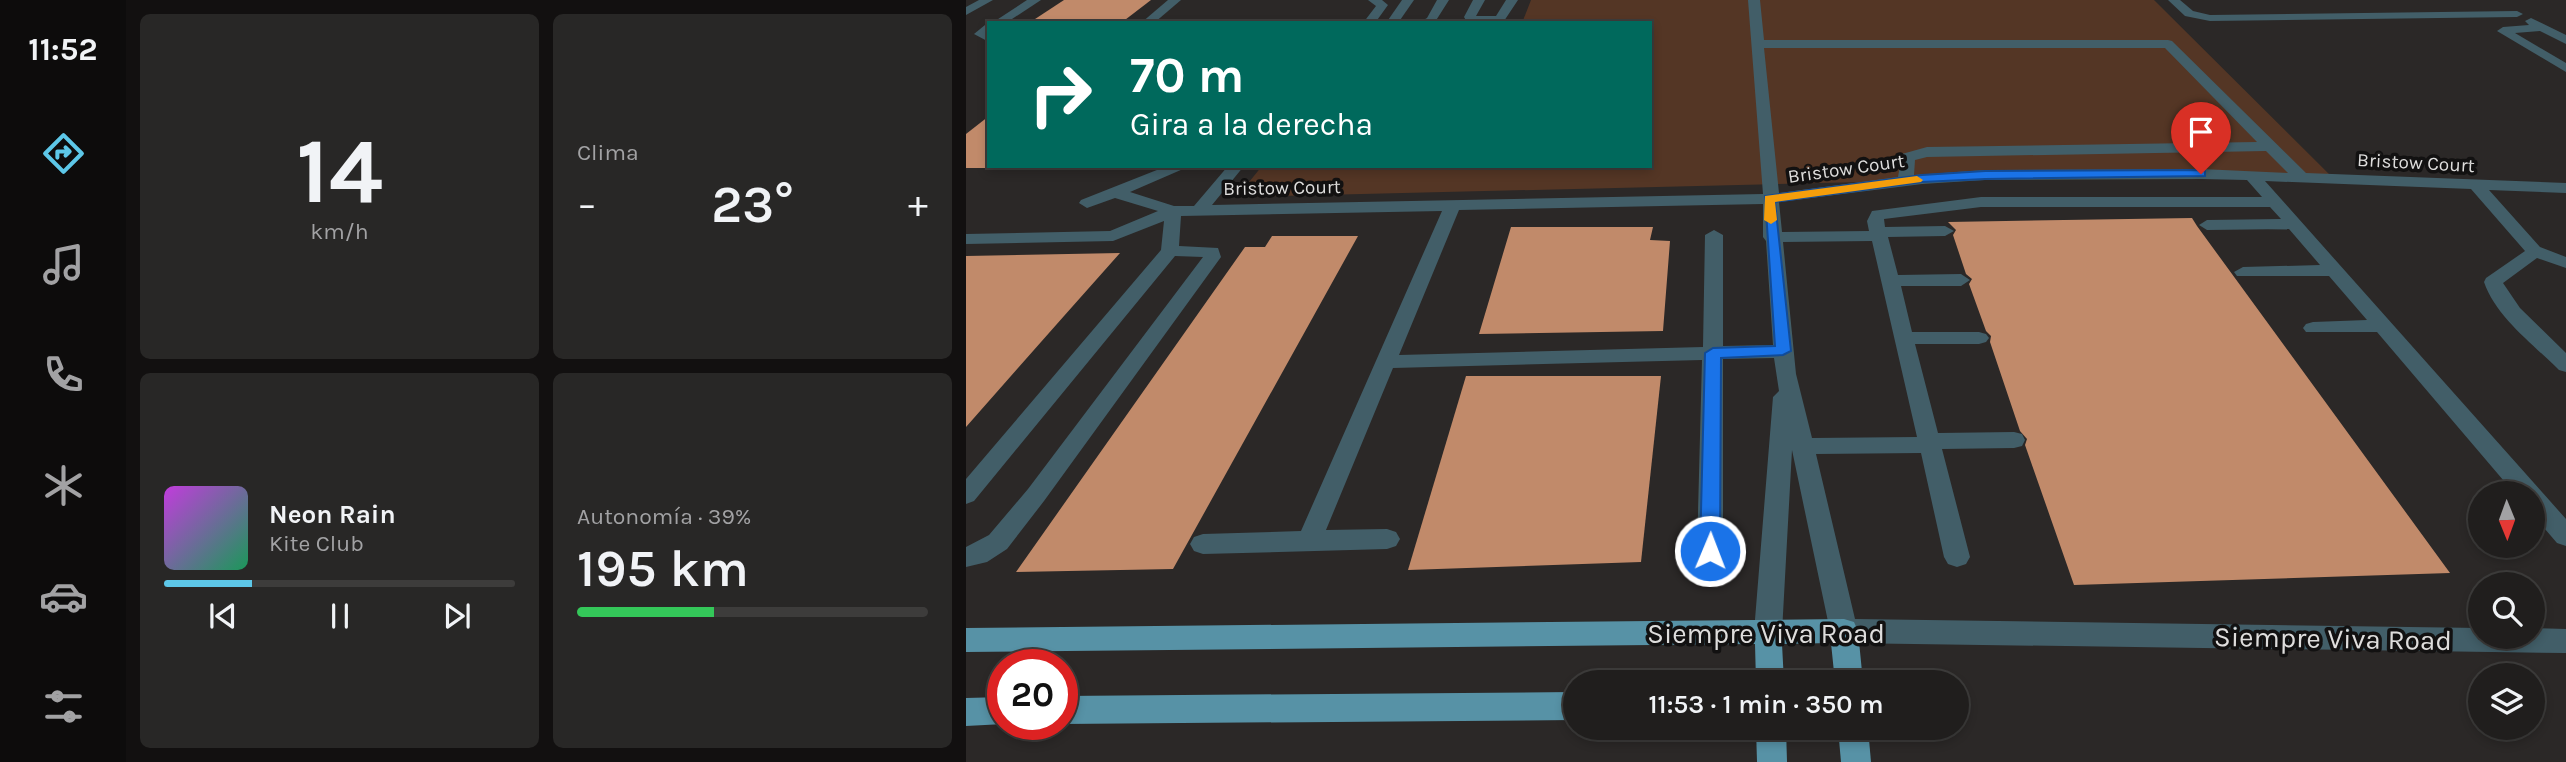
<!DOCTYPE html>
<html lang="es">
<meta charset="utf-8">
<style>
:root{--surface:#201e1d;--page:#282726;--text:#f1f3f6;--muted:#a2a2a4;--line:#3d3c3b;--accent:#5dc7e8}
body{margin:0;font-family:Karla,sans-serif;background:var(--page);color:var(--text);height:100vh;display:flex;flex-direction:column;font-size:26px;white-space:nowrap}
*{box-sizing:border-box;margin:0}
p{font-size:23px;color:var(--muted)}
.icon{flex:none;width:38px;height:38px;fill:none;stroke:currentColor;stroke-width:2;stroke-linecap:round;stroke-linejoin:round}
.map{position:relative;flex:1;overflow:hidden}
.panel{display:flex;flex-direction:column;gap:14px;padding:14px;background:#121010;width:840px}
.panel>*{flex:none}
.banner{position:absolute;left:21px;top:21px;width:665px;height:147px;border-radius:0px;box-shadow:0 4px 10px #0003,0 0 0 2px var(--line);background:#00695c;color:#fff;overflow:hidden}
.needle{width:46px;rotate:179deg}
.fabs{position:absolute;left:1502px;top:481px;display:grid;gap:14px}
.fabs a{display:grid;place-items:center;width:77px;height:77px;border-radius:50%;background:var(--surface);box-shadow:0 4px 10px #0003,0 0 0 2px var(--line);font-size:35px}
.speed{position:absolute;left:21px;top:649px;display:flex;gap:14px;font-size:35px;font-weight:700;text-align:center}
.speed>*{display:grid;place-content:center;width:91px;height:91px;border-radius:50%;background:var(--surface);box-shadow:0 4px 10px #0003,0 0 0 2px var(--line);line-height:1}
.speed .limit{border:10px solid #d22;background:#fff;color:#111}
.pin{position:absolute;display:grid;place-items:center;width:60px;height:60px;color:#fff;margin:-72px -30px;border-radius:50% 50% 50% 0;rotate:-45deg;box-shadow:0 0 7px #0007}
.pin .icon{rotate:45deg}
.me{position:absolute;width:77px;margin:-38px;rotate:1deg;stroke-linejoin:round;filter:drop-shadow(0 0 5px #0008)}
.turn{display:flex;align-items:center;gap:24px;height:147px;padding:0 28px;font-size:32px}
.turn .icon{width:91px;height:91px;stroke-width:2.5}
.turn b{display:block;font-size:49px;line-height:60px}
.big{font-size:52px;font-weight:600;line-height:1.1}
.panel .widget{flex:1;display:flex;flex-direction:column;justify-content:center;gap:10px;min-width:0;padding:0 24px;border-radius:10px;background:var(--page)}
.panel .dial{align-items:center;gap:0}
.dial b{font-size:91px;line-height:1}
.song{display:flex;align-items:center;gap:21px}
.cover{width:84px;height:84px;border-radius:10px;background:linear-gradient(135deg,hsl(290 70% 55%),hsl(150 70% 35%))}
.played{height:7px;border-radius:4px;background:linear-gradient(90deg,var(--accent) 25%,var(--line) 25%)}
.keys{display:flex;justify-content:space-around;direction:ltr}
.heat{display:flex;justify-content:space-between;align-items:center;font-size:38px;direction:ltr}
.charge{height:10px;border-radius:5px;background:linear-gradient(90deg,#34c759 39%,var(--line) 0)}
.panel .tiles{flex:1;display:grid;gap:14px;grid-template-columns:repeat(2,1fr)}
.trip{position:absolute;left:597px;top:670px;width:406px;height:70px;border-radius:35px;background:var(--surface);box-shadow:0 4px 10px #0003,0 0 0 2px var(--line);font-weight:600;line-height:70px;text-align:center}
main{display:flex;flex:1;min-height:0}
.dock{display:flex;flex-direction:column;width:126px;justify-content:space-around;align-items:center;background:#0d0c0c;color:var(--muted)}
.dock .icon{width:49px;height:49px}
.dock .current{color:var(--accent)}
.dock b{font-size:32px;color:var(--text)}
.map>svg:first-child{display:block}
.green{fill:#543625}
.building{fill:#c18a6a}
.lines{fill:none;stroke-linecap:round;stroke-linejoin:round}
.minor{fill:#425e68;fill-rule:evenodd}
.major{fill:#5792a6;fill-rule:evenodd}
.route{fill:#1a73e8;stroke:#114b97;stroke-width:2}
.slow{fill:#f59e0b}
.labels{text-anchor:middle;stroke-width:7;stroke-linejoin:round;paint-order:stroke}
.far-street-label{font-size:19px;fill:#dedddc;stroke:#121111}
.near-street-label{font-size:28px;fill:#dedddc;stroke:#121111}
</style>
<main>
<nav class="dock">
<b>11:52</b>
<svg class="icon current" aria-label="directions" viewBox="0 0 24 24"><path d="M12 3l9 9-9 9-9-9zM9 14v-3h6M13 9l2 2-2 2"/></svg>
<svg class="icon" aria-label="music" viewBox="0 0 24 24"><path d="M9 18V5l10-2v13"/><circle cx="6" cy="18" r="3"/><circle cx="16" cy="16" r="3"/></svg>
<svg class="icon" aria-label="phone" viewBox="0 0 24 24"><path d="M5 4h4l2 5-3 2q2 4 5 5l2-3 5 2v4C11 20 4 13 5 4z"/></svg>
<svg class="icon" aria-label="climate" viewBox="0 0 24 24"><path d="M12 3v18M4 7l16 10M4 17L20 7"/></svg>
<svg class="icon" aria-label="car" viewBox="0 0 24 24"><path d="M5 17H2v-5l4-1 3-4h7l3 4 3 1v5h-3M9 17h6M6 11h13"/><circle cx="7" cy="17" r="2"/><circle cx="17" cy="17" r="2"/></svg>
<svg class="icon" aria-label="filters" viewBox="0 0 24 24"><path d="M4 7h16M4 17h16"/><circle cx="9" cy="7" r="2"/><circle cx="15" cy="17" r="2"/></svg>
</nav>
<section class="panel">
<div class="tiles">
<div class="widget dial"><b>14</b><p>km/h</p></div>
<div class="widget"><p>Clima</p>
<div class="heat"><a>−</a><b class="big">23°</b><a>+</a></div>
</div>
<div class="widget">
<div class="song"><i class="cover"></i><div><b>Neon Rain</b><p>Kite Club</p></div></div>
<div class="played"></div>
<div class="keys"><svg class="icon" aria-label="previous" viewBox="0 0 24 24"><path d="M18 5L8 12l10 7zM5 5v14"/></svg><svg class="icon" aria-label="pause" viewBox="0 0 24 24"><path d="M8 5v14M16 5v14"/></svg><svg class="icon" aria-label="next" viewBox="0 0 24 24"><path d="M6 5l10 7-10 7zM19 5v14"/></svg></div>
</div>
<div class="widget"><p>Autonomía · 39%</p><b class="big">195 km</b><div class="charge"></div></div>
</div>
</section>
<div class="map">
<svg width="1600" height="762" viewBox="0 0 1600 762">
<rect width="100%" height="100%" fill="#2b2827"/>
<path class="green" d="M565,0H1188L1368,179L1235,174L271,197L296,166H684V23H556Z"/>
<g class="building">
<path d="M98,0H185L155,23H63Z"/>
<path d="M23,116V168H0V134Z"/>
<path d="M1226,218L1231,226L1484,573L1108,585L1059,445L1061,439L1054,431L1024,342L1025,336L1020,331L1003,284L1006,279L1000,274L987,235L990,230L982,222Z"/>
<path d="M545,227H687L684,240L704,241L697,331L513,334Z"/>
<path d="M306,236H392L207,569L50,572L279,247H299Z"/>
<path d="M154,253L98,316L0,427V256Z"/>
<path d="M500,376H695L675,562L442,570Z"/>
</g>
<g class="lines">
<g class="minor">
<path d="M13,0H27L0,15V7Z"/>
<path d="M61,0H75L40,23H26Z"/>
<path d="M202,0H215L188,23H175Z"/>
<path d="M402,0H416L422,5L409,23H397L410,6Z"/>
<path d="M436,0H448L432,23H420Z"/>
<path d="M471,0H483L469,22L452,23L461,18Z"/>
<path d="M507,0H519L510,16H530L540,0H552L538,21L501,22L498,17Z"/>
<path d="M782,0H794L798,40H1202L1206,41L1340,173L1600,183V193L1523,190L1574,247L1600,257V268L1571,258L1537,283L1554,308L1600,353V372L1593,370C1567,344 1530,317 1518,282L1520,278L1559,251L1505,189L1299,181L1600,519V546L1591,543L1566,514V494H1549L1411,332H1340L1337,328L1340,324L1347,322L1401,320L1363,276H1271L1268,272L1277,267L1354,265L1323,229L1241,230L1233,225L1241,220L1315,219L1304,207H1015L918,219L919,227L979,226L988,231L979,236L922,237L932,275L995,274L1004,280L995,286H935L946,332H1013L1020,334L1023,338L1020,342L1013,344H949L972,433L1048,432L1056,434L1059,440L1056,446L1048,448L976,449L1004,557L1000,564L991,567L982,564L978,557L955,453L850,454L889,619L1514,628V637H1566V628L1600,629V653L878,643L868,640L864,631L826,450L816,632L812,641L802,644L792,641L788,632L807,397L813,391L808,358L757,359V551L753,558L744,561L735,558L731,551L736,360L427,368L360,530L421,529L430,532L434,539L430,546L421,549L237,554L228,551L224,544L228,537L237,534L335,531L476,211L215,216L213,246L252,248L255,257L78,501L41,549L21,562L0,567V547L23,535L62,489L237,257L209,256L8,501L0,504V479L195,250L198,221L147,241L0,244V234L144,231L192,211L149,198L121,208L113,203L115,200L201,166H224L164,192L208,206H228L262,166H278L246,205L797,194ZM798,48H1199L1291,142L961,147L936,154L932,177L813,193ZM1300,151L1322,173L1235,169L1019,170L948,175L949,160L961,157ZM1235,179L1281,180L1296,197H1015L906,211L901,221L903,231L816,232L813,202L956,184L1019,180ZM797,204V237L800,241L807,345L757,346V235L748,230L739,235L737,347L433,355L493,210ZM906,241L951,437L846,438L830,374L817,242Z"/>
<path d="M1202,0H1214L1227,11L1244,15L1551,11L1557,14L1551,17L1244,21L1219,16Z"/>
<path d="M1565,18L1600,35V44L1574,31L1549,33L1600,63V72L1531,31L1537,27L1563,25L1559,21Z"/>
<path d="M19,25H23V42L8,34Z"/>
</g>
<g class="major">
<path d="M878,619L888,622L892,631L897,682H869L865,643L816,644L818,682H790L789,644L0,652V628Z"/>
<path d="M609,692V720L96,724V696Z"/>
<path d="M37,697L38,724L0,726V698Z"/>
<path d="M790,728H820L821,762H791Z"/>
<path d="M872,728H902L905,762H875Z"/>
</g>
</g>
<path class="route" d="M1235,170L1239,171V176L1019,179L956,182L809,202L825,351L817,355L755,358L754,551L751,557L744,559L737,557L734,551L739,353L747,348L809,346L799,196L956,175L1019,171Z"/>
<path class="slow" d="M951,176L957,180L955,182L809,202L811,220L805,224L798,220L799,196Z"/>
<g class="labels">
<g class="far-street-label">
<text transform="translate(1450 162) rotate(3)" y="7">Bristow Court</text>
<text transform="translate(880 168) rotate(-8)" y="7">Bristow Court</text>
<text transform="translate(316 187) rotate(-1)" y="7">Bristow Court</text>
</g>
<g class="near-street-label">
<text x="800" y="643">Siempre Viva Road</text>
<text transform="translate(1367 638) rotate(1)" y="10">Siempre Viva Road</text>
</g>
</g>
</svg>
<div class="fabs">
<a><svg class="needle" viewBox="-14 -14 28 28"><path d="M0-13l5 13h-10z" fill="#e53935"/><path d="M0 13l5-13h-10z" fill="#a2a2a4"/></svg></a>
<a><svg class="icon" aria-label="search" viewBox="0 0 24 24"><circle cx="10" cy="10" r="6"/><path d="M15 15l6 6"/></svg></a>
<a><svg class="icon" aria-label="layers" viewBox="0 0 24 24"><path d="M12 4l9 5-9 5-9-5zM3 14l9 5 9-5"/></svg></a>
</div>
<div class="speed"><div class="limit">20</div></div>
<div class="pin" style="left:1235px;top:174px;background:#d93025"><svg class="icon" aria-label="arrive" viewBox="0 0 24 24"><path d="M6 21V4h12l-3 4 3 4H6"/></svg></div>
<svg class="me" style="left:744px;top:551px" viewBox="-20 -20 40 40"><circle r="17" fill="#1a73e8" stroke="#fff" stroke-width="3"/><path d="M0-11L8 9 0 5-8 9z" fill="#fff"/></svg>
<div class="trip">11:53 · 1 min · 350 m</div>
<div class="banner">
<div class="turn"><svg class="icon" aria-label="right" viewBox="0 0 24 24"><path d="M7 20v-9h11M14 6l5 5-5 5"/></svg><div><b>70 m</b>Gira a la derecha</div></div>
</div>
</div>
</main>
